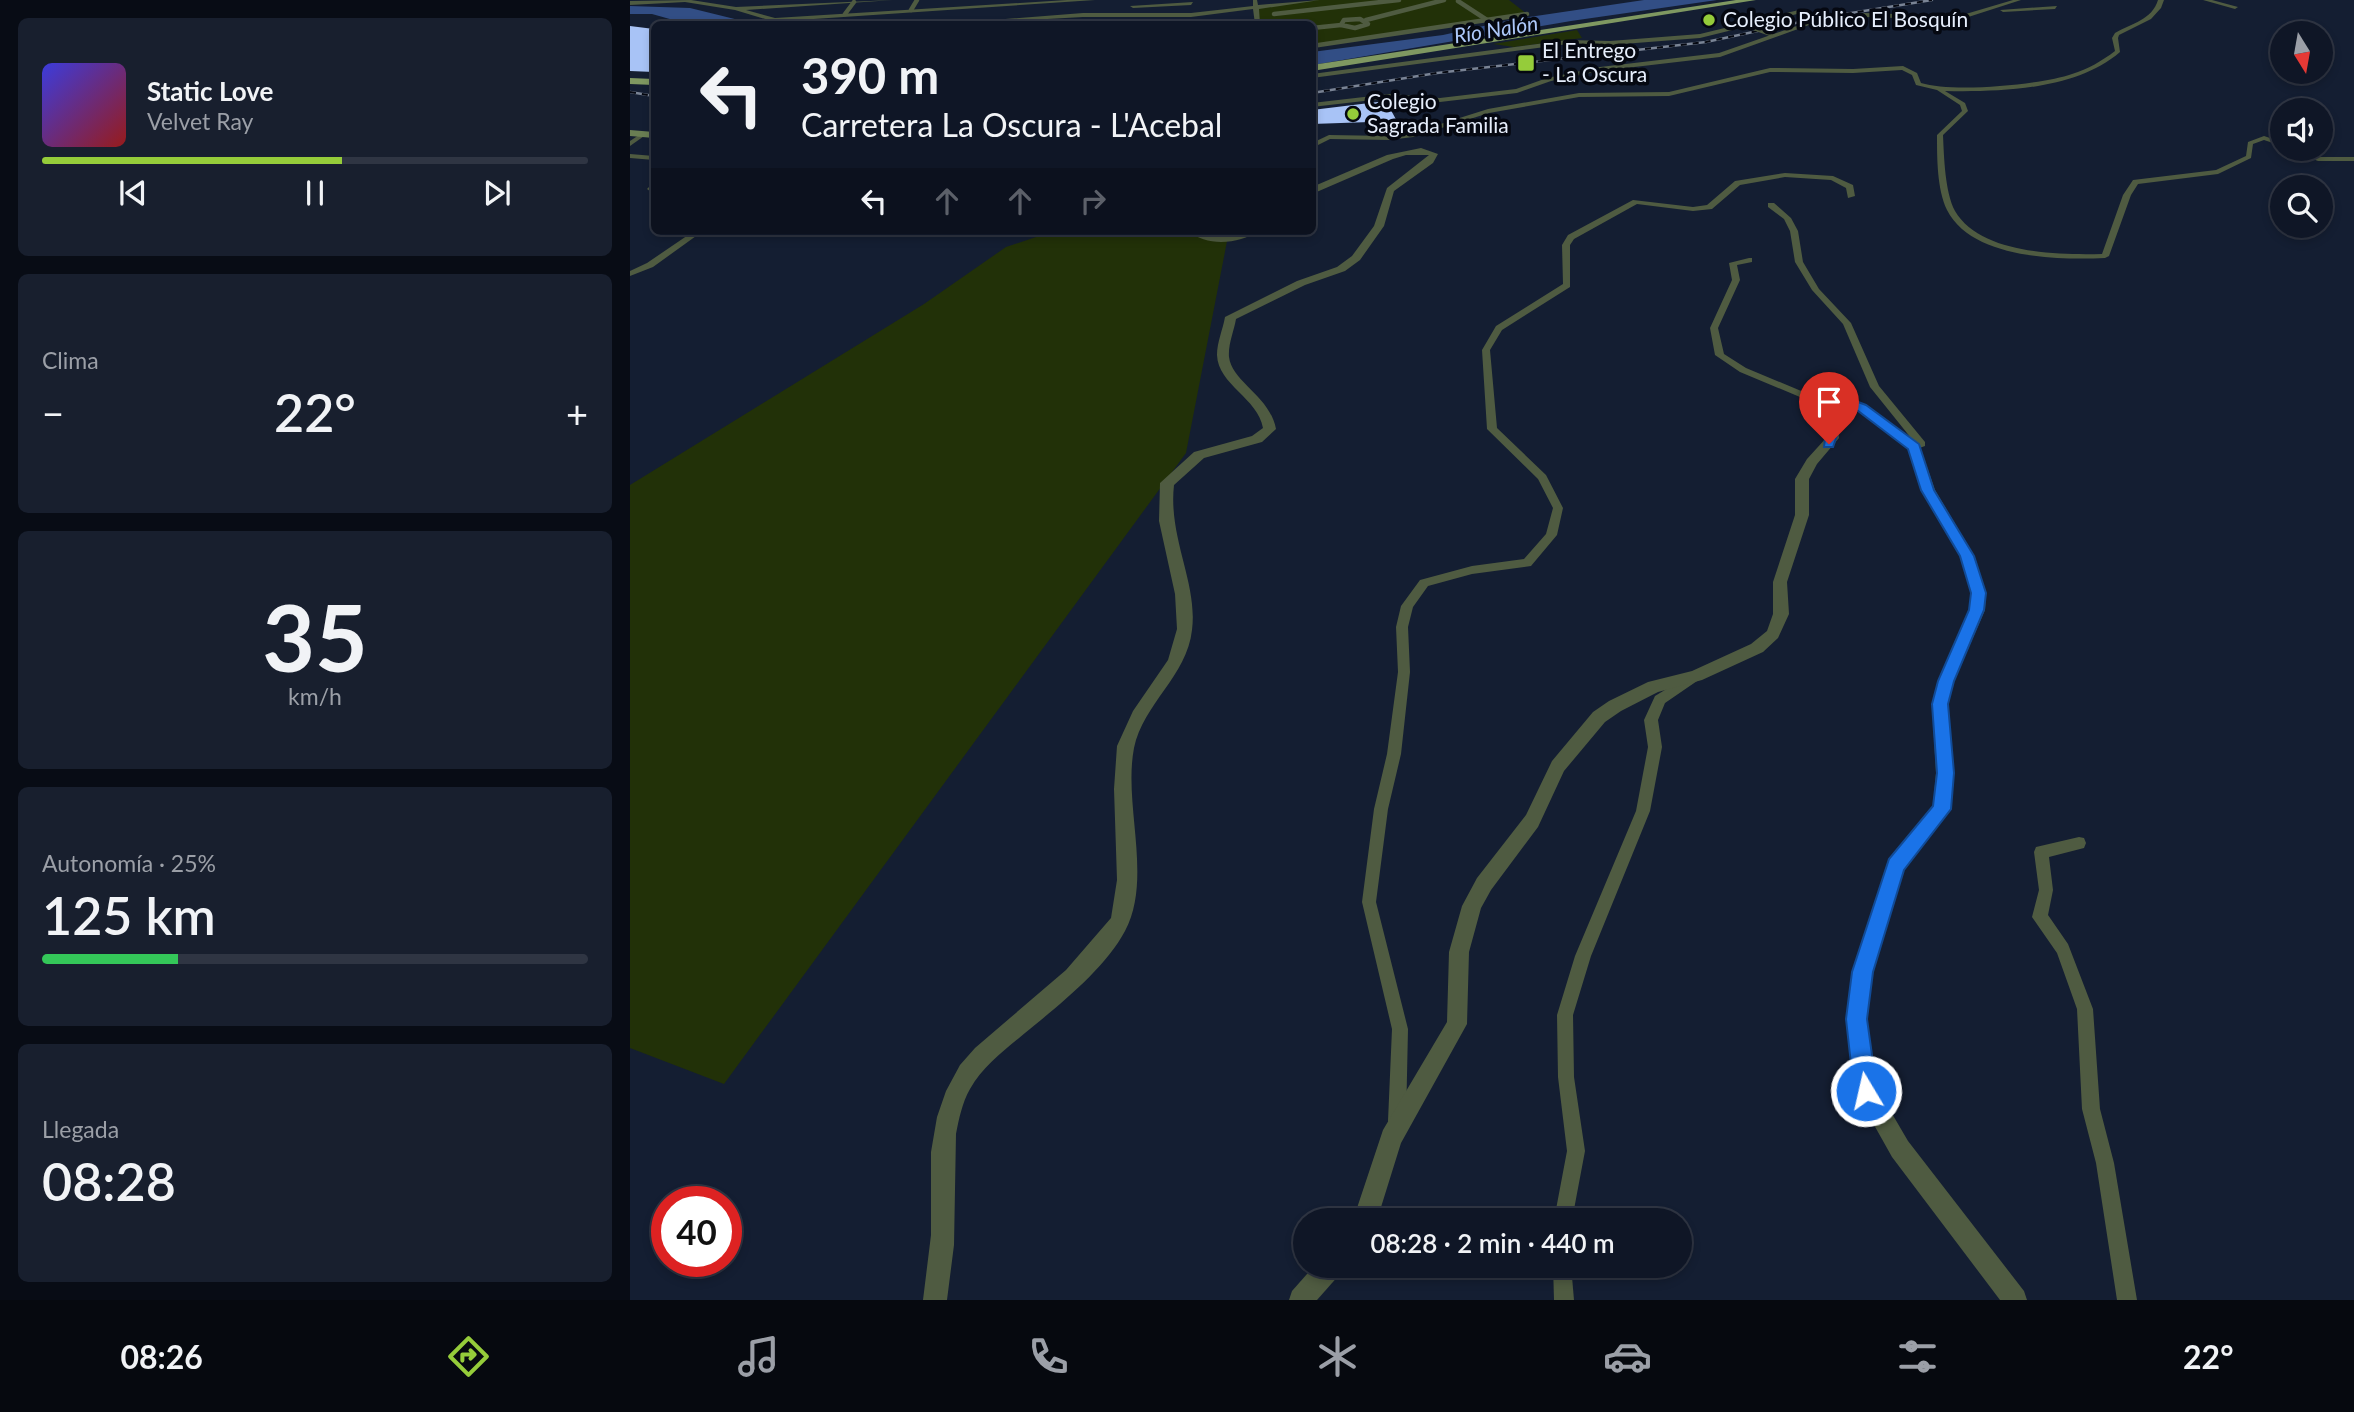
<!DOCTYPE html>
<html lang="es">
<meta charset="utf-8">
<style>
:root{--surface:#0f1626;--page:#181f2e;--text:#f1f3f6;--muted:#9b9fa7;--line:#2f3543;--accent:#95cc3a}
body{margin:0;font-family:Lato,sans-serif;background:var(--page);color:var(--text);height:100vh;display:flex;flex-direction:column;font-size:26px;white-space:nowrap}
*{box-sizing:border-box;margin:0}
p{font-size:23px;color:var(--muted)}
.icon{flex:none;width:38px;height:38px;fill:none;stroke:currentColor;stroke-width:2;stroke-linecap:round;stroke-linejoin:round}
.map{position:relative;flex:1;overflow:hidden}
.drawer{display:flex;flex-direction:column;gap:18px;padding:18px;background:#080c15;width:630px}
.drawer>*{flex:none}
.banner{position:absolute;left:21px;top:21px;width:665px;height:214px;border-radius:10px;box-shadow:0 4px 10px #0003,0 0 0 2px var(--line);background:#0f1626;color:var(--text);overflow:hidden}
.needle{width:46px;rotate:169deg}
.buttons{position:absolute;left:1640px;top:21px;display:grid;gap:14px}
.buttons a{display:grid;place-items:center;width:63px;height:63px;border-radius:50%;background:var(--surface);box-shadow:0 4px 10px #0003,0 0 0 2px var(--line);font-size:35px}
.speed{position:absolute;left:21px;top:1186px;display:flex;gap:14px;font-size:35px;font-weight:700;text-align:center}
.speed>*{display:grid;place-content:center;width:91px;height:91px;border-radius:50%;background:var(--surface);box-shadow:0 4px 10px #0003,0 0 0 2px var(--line);line-height:1}
.speed .limit{border:10px solid #d22;background:#fff;color:#111}
.pin{position:absolute;display:grid;place-items:center;width:60px;height:60px;color:#fff;margin:-72px -30px;border-radius:50% 50% 50% 0;rotate:-45deg;box-shadow:0 0 7px #0007}
.pin .icon{rotate:45deg}
.me{position:absolute;width:77px;margin:-38px;rotate:351deg;stroke-linejoin:round;filter:drop-shadow(0 0 5px #0008)}
.turn{display:flex;align-items:center;gap:24px;height:147px;padding:0 35px;font-size:32px}
.turn .icon{width:91px;height:91px;stroke-width:2.5}
.turn b{display:block;font-size:49px;line-height:60px}
.lanes{display:flex;align-items:center;height:66px;padding:0 35px;background:#0003;justify-content:center;gap:35px;direction:ltr}
.lanes .off{opacity:.35}
.big{font-size:52px;font-weight:600;line-height:1.1}
.drawer .tile{flex:1;display:flex;flex-direction:column;justify-content:center;gap:10px;min-width:0;padding:0 24px;border-radius:10px;background:var(--page)}
.drawer .dial{align-items:center;gap:0}
.dial b{font-size:91px;line-height:1}
.song{display:flex;align-items:center;gap:21px}
.cover{width:84px;height:84px;border-radius:10px;background:linear-gradient(135deg,hsl(240 70% 55%),hsl(0 70% 35%))}
.played{height:7px;border-radius:4px;background:linear-gradient(90deg,var(--accent) 55%,var(--line) 55%)}
.keys{display:flex;justify-content:space-around;direction:ltr}
.heat{display:flex;justify-content:space-between;align-items:center;font-size:38px;direction:ltr}
.charge{height:10px;border-radius:5px;background:linear-gradient(90deg,#34c759 25%,var(--line) 0)}
.trip{position:absolute;left:663px;top:1208px;width:399px;height:70px;border-radius:35px;background:var(--surface);box-shadow:0 4px 10px #0003,0 0 0 2px var(--line);font-weight:600;line-height:70px;text-align:center}
.menu{display:flex;height:112px;justify-content:space-around;align-items:center;background:#06090f;color:var(--muted)}
.menu .icon{width:49px;height:49px}
.menu .active{color:var(--accent)}
.menu b{font-size:32px;color:var(--text)}
main{display:flex;flex:1;min-height:0}
.map>svg:first-child{display:block}
.green{fill:#223108}
.water{fill:#324e85}
.building{fill:#a8c3f6}
.lines{fill:none;stroke-linecap:round;stroke-linejoin:round}
.pedestrian{stroke:#4f5b41;stroke-width:4.5}
.minor{fill:#4f5b41;fill-rule:evenodd}
.tertiary{fill:#4f5b41;fill-rule:evenodd}
.secondary{fill:#6a7e53;fill-rule:evenodd}
.primary{fill:#7f9861;fill-rule:evenodd}
.rail-casing{stroke:#7a8495;stroke-width:2.5}
.rail{stroke:#050811;stroke-width:2;stroke-dasharray:6;stroke-linecap:butt}
.minor-bridge{stroke:#4f5b41;stroke-width:6}
.route{fill:#1a73e8;stroke:#114b97;stroke-width:2}
.poi-dot{fill:#95cc3a;stroke:#050811;stroke-width:2.5}
.labels{text-anchor:middle;stroke-width:7;stroke-linejoin:round;paint-order:stroke}
.far-poi-label{font-size:21px;fill:#e6eefc;stroke:#050811;text-anchor:start}
.far-water-label{font-size:21px;font-style:italic;fill:#adc8fa;stroke:#050811}
</style>
<main>
<section class="drawer">
<div class="tile">
<div class="song"><i class="cover"></i><div><b>Static Love</b><p>Velvet Ray</p></div></div>
<div class="played"></div>
<div class="keys"><svg class="icon" aria-label="previous" viewBox="0 0 24 24"><path d="M18 5L8 12l10 7zM5 5v14"/></svg><svg class="icon" aria-label="pause" viewBox="0 0 24 24"><path d="M8 5v14M16 5v14"/></svg><svg class="icon" aria-label="next" viewBox="0 0 24 24"><path d="M6 5l10 7-10 7zM19 5v14"/></svg></div>
</div>
<div class="tile"><p>Clima</p>
<div class="heat"><a>−</a><b class="big">22°</b><a>+</a></div>
</div>
<div class="tile dial"><b>35</b><p>km/h</p></div>
<div class="tile"><p>Autonomía · 25%</p><b class="big">125 km</b><div class="charge"></div></div>
<div class="tile"><p>Llegada</p><b class="big">08:28</b></div>
</section>
<div class="map">
<svg width="1724" height="1300" viewBox="0 0 1724 1300">
<rect width="100%" height="100%" fill="#141e32"/>
<g class="green">
<path d="M687,0H879L897,14L683,46L682,24H628L627,7Z"/>
<path d="M947,30L952,38L884,47L863,44Z"/>
<path d="M424,231H599L556,453L94,1084L0,1048V485L294,304L376,247Z"/>
</g>
<g class="water">
<path d="M1014,0H1087L941,21L683,65L682,52L813,35L885,19Z"/>
<path d="M0,6L60,8L125,24L54,23L22,14H0Z"/>
</g>
<g class="building">
<path d="M0,26L24,29V72L0,71Z"/>
<path d="M756,101L769,125L743,128L740,122L682,124V110Z"/>
</g>
<g class="lines">
<g class="pedestrian">
<path d="M828,1L857,20"/>
<path d="M281,10L287,0"/>
<path d="M215,14L224,2"/>
<path d="M644,14L769,0"/>
<path d="M730,19L738,24L725,28L711,25L714,20Z"/>
<path d="M736,20L814,0"/>
<path d="M682,28L711,25"/>
<path d="M682,46L897,14"/>
</g>
<g class="minor">
<path d="M61,0L106,7L263,0L116,10L145,18L437,0H465L154,21L152,24L105,10L55,2L0,5V1Z"/>
<path d="M623,0H627L628,5L690,0L629,9L630,24H625L623,9L561,17H453L331,24H311L453,13H561L623,6Z"/>
<path d="M1383,0H1391L1329,20L1234,17L1179,25L1090,57L970,71L921,81L887,93L810,102L760,98L682,107V103L760,94L810,98L886,89L917,78L970,67L1089,53L1178,22L1234,13L1329,16Z"/>
<path d="M1528,0H1534L1531,8L1521,19L1489,35L1488,38L1490,52C1446,90 1371,92 1315,91L1335,103L1338,111L1313,135C1314,157 1315,192 1325,211C1350,254 1428,255 1472,254L1493,195L1503,180L1586,170L1616,156L1618,142L1634,136L1652,142V146L1634,140L1623,144L1621,158L1588,174L1508,184L1501,195L1479,256L1475,258C1428,260 1342,259 1317,210C1307,189 1307,158 1307,135L1332,111L1330,105L1307,90L1286,85L1282,75L1272,70L1223,73L1140,72L1039,96L949,97L859,113L783,137L759,140L700,139L682,148V143L699,135L759,136L782,133L858,109L949,93L1039,92L1140,68L1223,69L1273,66L1287,73L1291,83C1323,93 1410,85 1442,74C1458,69 1472,61 1485,51L1482,38L1485,33C1502,23 1522,20 1528,0Z"/>
<path d="M1573,0H1582L1608,7L1605,9Z"/>
<path d="M563,2L561,5L503,8L500,6Z"/>
<path d="M1427,6L1425,9L1373,12L1370,10Z"/>
<path d="M1173,9L1175,12L1070,38L980,45L938,44L682,78V74L938,40L980,41L1070,34Z"/>
<path d="M12,133L17,134L0,146V141Z"/>
<path d="M1657,149H1666L1689,157H1724V161H1688Z"/>
<path d="M0,154L24,156V160L0,158Z"/>
<path d="M1155,173L1203,176L1223,185L1225,196L1218,198L1216,188L1201,180L1155,177L1110,185L1082,209L1063,211L1007,204L944,239L940,245V287L872,330L860,350L867,428L916,475L933,508L927,535L901,566L842,574L798,586L783,607L778,627L780,672L771,754L758,809L746,902L778,1029L776,1121L773,1127L767,1130L761,1127L758,1121L762,1029L732,902L744,809L757,754L768,672L766,627L771,606L790,580L842,566L894,559L916,534L923,508L908,479L857,429L852,350L866,326L933,284L932,245L938,235L1003,200L1063,207L1077,205L1105,181Z"/>
<path d="M21,185H24V194L17,189Z"/>
<path d="M1138,203H1144L1161,218L1168,231L1173,262L1189,289L1221,323L1249,386L1295,442V446L1284,450L1280,449V445L1285,443L1240,387L1213,324L1182,290L1165,262L1160,231L1154,219L1138,207Z"/>
<path d="M64,231H73L23,267L0,276V271L17,263Z"/>
<path d="M1119,258H1122V262L1107,265L1110,280L1088,328L1094,354L1116,368L1195,401V405H1189L1110,372L1085,355L1080,328L1102,280L1099,263Z"/>
<path d="M1066,671L1070,673L1072,676L1070,679L1035,703L1028,720L1032,747L1020,811L961,956L943,1015L944,1077L955,1151L942,1220H924L937,1151L928,1077L927,1015L945,956L1006,811L1018,747L1014,720L1025,696Z"/>
<path d="M1449,837L1454,838L1456,843L1454,848L1419,857L1423,890L1418,915L1438,944L1463,1009L1470,1109L1484,1163L1507,1300H1487L1466,1163L1452,1109L1447,1009L1427,953L1402,917L1409,890L1404,852L1406,847Z"/>
<path d="M923,1265H941L944,1300H924Z"/>
</g>
<g class="tertiary">
<path d="M791,148L808,154L803,163L764,191L754,226L730,260L715,271L675,285L606,319C604,331 598,344 599,357C602,382 640,396 646,429L632,442L574,458L544,485C538,538 568,583 562,630C557,676 513,704 504,748C493,805 523,878 495,931C475,969 428,1006 395,1033C375,1050 353,1066 340,1089C332,1103 329,1119 326,1134L324,1245L317,1300H293L301,1235V1152L307,1117L316,1091L330,1065L345,1048L436,970L481,918L487,880L484,789L487,746L503,711L538,660L547,629L545,594L529,521L530,483L564,452L622,436L633,428C628,398 588,385 587,355C587,342 593,329 595,317L667,281L707,267L722,256L744,226L757,188L799,155H776L763,159L682,194V187L757,155Z"/>
<path d="M559,231H571L585,236L628,231C610,244 576,247 559,231Z"/>
<path d="M1207,394L1236,405L1289,444L1305,490L1344,556L1356,593L1355,610L1324,681L1318,704L1324,773L1321,809L1274,869L1242,972L1237,1019L1247,1088L1278,1141L1394,1291L1397,1300H1370L1262,1157L1225,1091L1217,1019L1222,972L1259,859L1303,806L1306,773L1302,704L1308,681L1339,610L1342,593L1330,556L1291,490L1278,449L1228,411L1207,402L1199,405L1207,423L1209,438L1187,464L1179,479V515L1157,582L1159,614L1148,638L1133,652L1072,680L1028,692L991,711L975,722L934,771L908,827L861,890L851,908L839,952L837,1024L771,1143L747,1220H723L753,1130L817,1022L819,952L832,906L847,878L896,815L922,761L963,712L979,701L1018,682L1062,671L1121,644L1137,631L1143,614V582L1165,515V479L1177,459L1197,437L1195,423L1186,403Z"/>
<path d="M685,1265H713L710,1274L687,1300H659L662,1291Z"/>
</g>
<path class="secondary" d="M0,130L24,132V138L0,136Z"/>
<g class="primary">
<path d="M1106,0H1126L682,71V65Z"/>
<path d="M0,78L24,79V85L0,84Z"/>
</g>
<defs>
<g id="rail">
<path d="M0,92L24,96"/>
<path d="M682,93L807,73L1076,42L1184,19L1302,0"/>
</g>
</defs>
<use href="#rail" class="rail-casing"/>
<use href="#rail" class="rail"/>
<path class="minor-bridge" d="M1123,27L1140,33"/>
</g>
<path class="route" d="M1207,394L1236,405L1289,444L1304,490L1344,556L1356,593L1354,610L1324,681L1318,704L1324,773L1321,809L1274,870L1243,972L1237,1019L1247,1091L1243,1099L1236,1102L1228,1099L1224,1091L1216,1019L1222,972L1259,859L1303,806L1307,773L1302,704L1308,681L1339,610L1341,593L1330,556L1291,490L1278,449L1228,411L1206,402L1199,405L1209,430L1203,447H1194L1196,430L1186,403Z"/>
<g class="poi-dot">
<circle cx="1079" cy="20" r="7"/>
<rect x="887" y="54" width="18" height="18" rx="3.5"/>
<circle cx="723" cy="114" r="7"/>
</g>
<g class="labels">
<g class="far-poi-label">
<text x="1093" y="27">Colegio Público El Bosquín</text>
<text x="912" y="58">El Entrego<tspan x="912" dy="24">- La Oscura</tspan></text>
<text x="737" y="109">Colegio<tspan x="737" dy="24">Sagrada Familia</tspan></text>
</g>
<g class="far-water-label">
<text transform="translate(866 30) rotate(-9)" y="7">Río Nalón</text>
</g>
</g>
</svg>
<div class="buttons">
<a><svg class="needle" viewBox="-14 -14 28 28"><path d="M0-13l5 13h-10z" fill="#e53935"/><path d="M0 13l5-13h-10z" fill="#9b9fa7"/></svg></a>
<a><svg class="icon" aria-label="sound" viewBox="0 0 24 24"><path d="M4 9h4l5-4v14l-5-4H4zM17 9q2 3 0 6"/></svg></a>
<a><svg class="icon" aria-label="search" viewBox="0 0 24 24"><circle cx="10" cy="10" r="6"/><path d="M15 15l6 6"/></svg></a>
</div>
<div class="speed"><div class="limit">40</div></div>
<div class="pin" style="left:1199px;top:444px;background:#d93025"><svg class="icon" aria-label="arrive" viewBox="0 0 24 24"><path d="M6 21V4h12l-3 4 3 4H6"/></svg></div>
<svg class="me" style="left:1236px;top:1091px" viewBox="-20 -20 40 40"><circle r="17" fill="#1a73e8" stroke="#fff" stroke-width="3"/><path d="M0-11L8 9 0 5-8 9z" fill="#fff"/></svg>
<div class="trip">08:28 · 2 min · 440 m</div>
<div class="banner">
<div class="turn"><svg class="icon" aria-label="left" viewBox="0 0 24 24"><path d="M17 20v-9H6M10 6l-5 5 5 5"/></svg><div><b>390 m</b>Carretera La Oscura - L'Acebal</div></div>
<div class="lanes"><svg class="icon" aria-label="left" viewBox="0 0 24 24"><path d="M17 20v-9H6M10 6l-5 5 5 5"/></svg><svg class="icon off" aria-label="ahead" viewBox="0 0 24 24"><path d="M12 20V5M6 11l6-6 6 6"/></svg><svg class="icon off" aria-label="ahead" viewBox="0 0 24 24"><path d="M12 20V5M6 11l6-6 6 6"/></svg><svg class="icon off" aria-label="right" viewBox="0 0 24 24"><path d="M7 20v-9h11M14 6l5 5-5 5"/></svg></div>
</div>
</div>
</main>
<nav class="menu">
<b>08:26</b>
<svg class="icon active" aria-label="directions" viewBox="0 0 24 24"><path d="M12 3l9 9-9 9-9-9zM9 14v-3h6M13 9l2 2-2 2"/></svg>
<svg class="icon" aria-label="music" viewBox="0 0 24 24"><path d="M9 18V5l10-2v13"/><circle cx="6" cy="18" r="3"/><circle cx="16" cy="16" r="3"/></svg>
<svg class="icon" aria-label="phone" viewBox="0 0 24 24"><path d="M5 4h4l2 5-3 2q2 4 5 5l2-3 5 2v4C11 20 4 13 5 4z"/></svg>
<svg class="icon" aria-label="climate" viewBox="0 0 24 24"><path d="M12 3v18M4 7l16 10M4 17L20 7"/></svg>
<svg class="icon" aria-label="car" viewBox="0 0 24 24"><path d="M5 17H2v-5l4-1 3-4h7l3 4 3 1v5h-3M9 17h6M6 11h13"/><circle cx="7" cy="17" r="2"/><circle cx="17" cy="17" r="2"/></svg>
<svg class="icon" aria-label="filters" viewBox="0 0 24 24"><path d="M4 7h16M4 17h16"/><circle cx="9" cy="7" r="2"/><circle cx="15" cy="17" r="2"/></svg>
<b>22°</b>
</nav>
